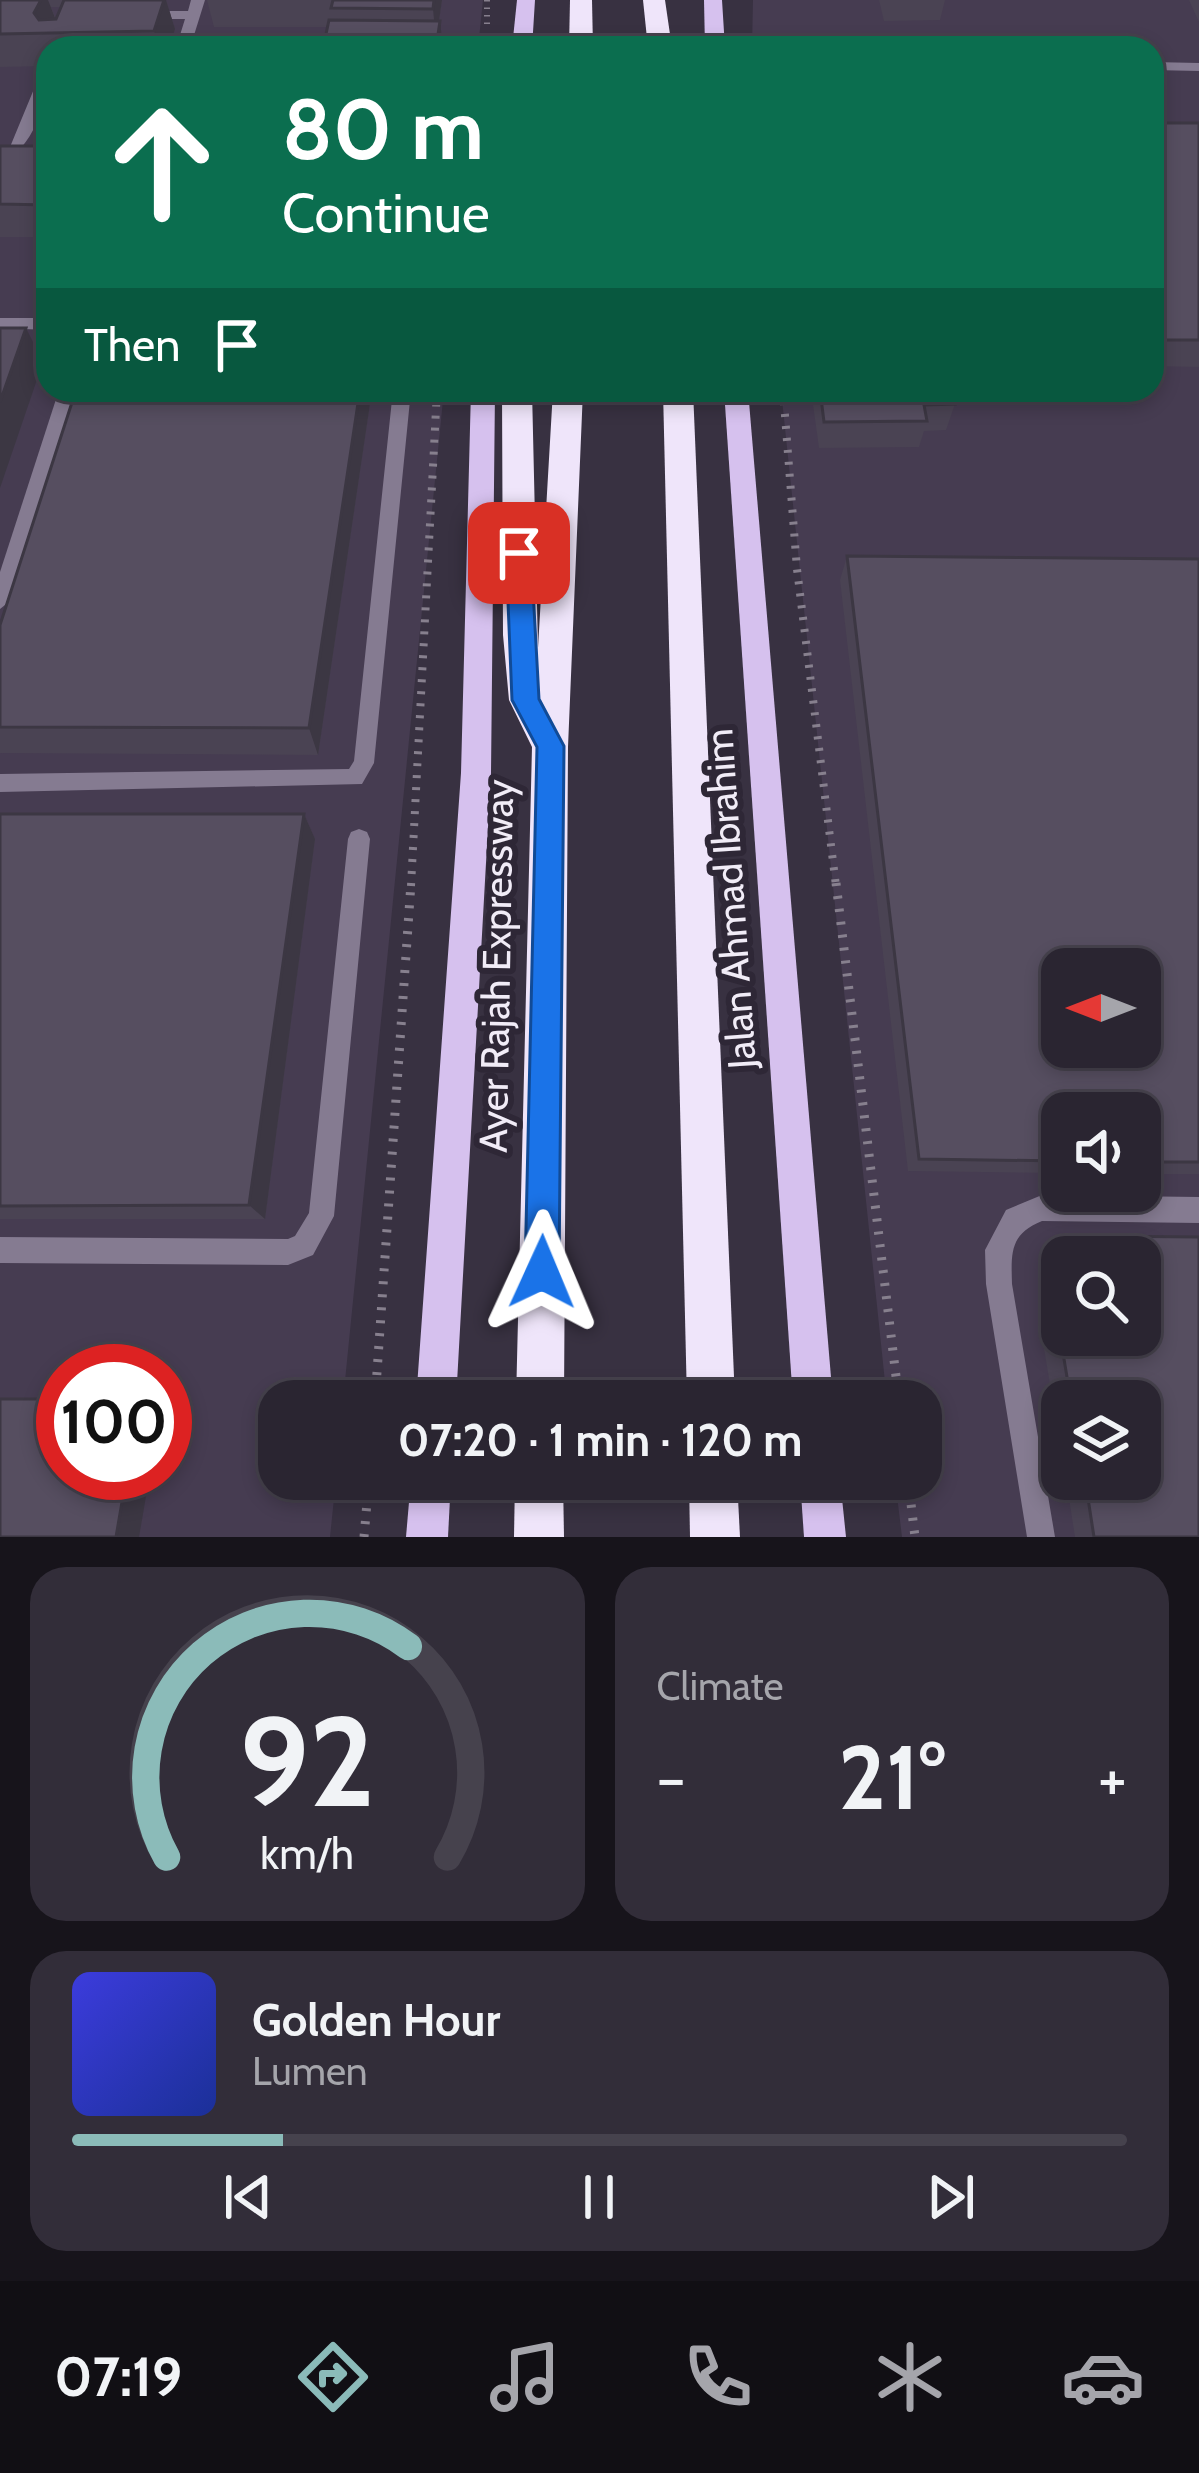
<!DOCTYPE html>
<meta charset="utf-8">
<style>
:root{--surface:#2a2531;--page:#322d39;--text:#f1f3f6;--muted:#a5a5ab;--line:#46424d;--accent:#8bbbb9}
body{margin:0;font-family:Cabin,sans-serif;background:var(--page);color:var(--text);height:100vh;display:flex;flex-direction:column;font-size:45px;white-space:nowrap}
*{box-sizing:border-box;margin:0}
p{font-size:39px;color:var(--muted)}
.icon{flex:none;width:66px;height:66px;fill:none;stroke:currentColor;stroke-width:2;stroke-linecap:round;stroke-linejoin:round}
.map{position:relative;height:1537px;overflow:hidden}
.details{display:flex;flex-direction:column;gap:30px;padding:30px;background:#17141b;flex:1}
.details>*{flex:none}
.guide{position:absolute;left:36px;top:36px;width:1128px;height:366px;border-radius:36px;box-shadow:0 6px 18px #0003,0 0 0 3px var(--line);background:#0b6e4f;color:#fff;overflow:hidden}
.needle{width:78px;rotate:270deg}
.fabs{position:absolute;left:1041px;top:948px;display:grid;gap:24px}
.fabs a{display:grid;place-items:center;width:120px;height:120px;border-radius:24px;background:var(--surface);box-shadow:0 6px 18px #0003,0 0 0 3px var(--line);font-size:60px}
.speed{position:absolute;left:36px;top:1344px;display:flex;gap:24px;font-size:60px;font-weight:700;text-align:center}
.speed>*{display:grid;place-content:center;width:156px;height:156px;border-radius:50%;background:var(--surface);box-shadow:0 6px 18px #0003,0 0 0 3px var(--line);line-height:1}
.speed .limit{border:18px solid #d22;background:#fff;color:#111}
.pin{position:absolute;display:grid;place-items:center;width:102px;height:102px;color:#fff;margin:-51px;border-radius:24px;box-shadow:0 6px 18px #0006}
.me{position:absolute;width:132px;margin:-66px;rotate:1deg;stroke-linejoin:round;filter:drop-shadow(0 0 9px #0008)}
.turn{display:flex;align-items:center;gap:42px;height:252px;padding:0 48px;font-size:54px}
.turn .icon{width:156px;height:156px;stroke-width:2.5}
.turn b{display:block;font-size:84px;line-height:102px}
.then{display:flex;align-items:center;height:114px;padding:0 48px;background:#0003;gap:24px;font-size:45px}
.big{font-size:90px;font-weight:700;line-height:1.1}
.details .card{flex:1;display:flex;flex-direction:column;justify-content:center;gap:18px;min-width:0;padding:0 42px;border-radius:36px;background:var(--page)}
.details .dial{align-items:center;gap:0}
.dial svg{height:312px;overflow:visible;fill:none;stroke:var(--line);stroke-width:7;stroke-linecap:round;text-anchor:middle}
.dial text{fill:var(--text);stroke:none}
.song{display:flex;align-items:center;gap:36px}
.cover{width:144px;height:144px;border-radius:18px;background:linear-gradient(135deg,hsl(240 70% 55%),hsl(230 70% 35%))}
.played{height:12px;border-radius:6px;background:linear-gradient(90deg,var(--accent) 20%,var(--line) 20%)}
.keys{display:flex;justify-content:space-around;direction:ltr}
.heat{display:flex;justify-content:space-between;align-items:center;font-size:66px;direction:ltr}
.details .tiles{flex:1;display:grid;gap:30px;grid-template-columns:1fr 1fr}
.card:last-child{grid-column:span 2}
.trip{position:absolute;left:258px;top:1380px;width:684px;height:120px;border-radius:36px;background:var(--surface);box-shadow:0 6px 18px #0003,0 0 0 3px var(--line);font-weight:700;line-height:120px;text-align:center}
.tabs{display:flex;height:192px;justify-content:space-around;align-items:center;background:#110f14;color:var(--muted)}
.tabs .icon{width:84px;height:84px}
.tabs .current{color:var(--accent)}
.tabs b{font-size:54px;color:var(--text)}
.map>svg:first-child{display:block}
.built{fill:#463c51;fill-rule:evenodd}
.lines{fill:none;stroke-linecap:round;stroke-linejoin:round}
.path-far2{stroke:#87808e;stroke-width:6;stroke-dasharray:1.5 6;stroke-linecap:butt}
.path-far1{stroke:#87808e;stroke-width:8;stroke-dasharray:3 9;stroke-linecap:butt}
.path{stroke:#87808e;stroke-width:9;stroke-dasharray:3 10;stroke-linecap:butt}
.lane{fill:#857b91;fill-rule:evenodd}
.primary{fill:#d6c1ee;fill-rule:evenodd}
.highway{fill:#efe5fa;fill-rule:evenodd}
.wall{fill:#4a4353;fill-rule:evenodd}
.shaded-wall{fill:#3c3743}
.building{fill:#564e60;stroke:#3c3743;stroke-width:3;fill-rule:evenodd}
.route{fill:#1a73e8;stroke:#114b97;stroke-width:3}
.labels{text-anchor:middle;stroke-width:12;stroke-linejoin:round;paint-order:stroke}
.street-label{font-size:39px;fill:#f1ecf7;stroke:#2e2736}
</style>
<div class="map">
<svg width="1199" height="1537" viewBox="0 0 1199 1537">
<rect width="100%" height="100%" fill="#383141"/>
<g class="built">
<path d="M0,0H483L478,48H48V390H444L343,1401H279V1479H336L330,1537H0ZM63,1371H165V1473H63Z"/>
<path d="M753,0H1199V1537H902L895,1479H921V1401H887L781,390H1152V48H752ZM1062,969H1140V1047H1062ZM1062,1113H1140V1191H1062ZM1062,1257H1140V1335H1062ZM1062,1401H1140V1479H1062Z"/>
</g>
<g class="lines">
<path class="path-far2" d="M487,0V29"/>
<g class="path-far1">
<path d="M783,390L797,569L836,886"/>
<path d="M411,886L437,390"/>
</g>
<g class="path">
<path d="M836,883L899,1401"/>
<path d="M375,1401L411,883"/>
<path d="M908,1479L915,1537"/>
<path d="M364,1537L369,1479"/>
</g>
<g class="lane">
<path d="M191,0H205L190,48H176L185,19H146L139,15L146,11H188Z"/>
<path d="M714,35L954,40L982,48L709,42V36Z"/>
<path d="M465,44H522L529,48H458Z"/>
<path d="M1152,62L1199,63V71L1152,70Z"/>
<path d="M48,68C48,102 33,150 0,163V153L10,147L41,72Z"/>
<path d="M0,318H48V330L0,328Z"/>
<path d="M59,390H77L10,601L0,609V572Z"/>
<path d="M393,390H411L374,763L362,784L0,792V774L349,769L354,761Z"/>
<path d="M359,829L367,832L370,839L334,1216L313,1255L288,1265L0,1263V1237L288,1239L295,1236L309,1213L348,839L351,832Z"/>
<path d="M1042,1195L1199,1197V1223L1042,1221C1010,1234 1011,1252 1012,1284L1055,1537H1027L986,1284L985,1250L1006,1210Z"/>
</g>
<g class="primary">
<path d="M517,0H535L532,48H512Z"/>
<path d="M704,0H722L725,48H705Z"/>
<path d="M471,390H495L491,773L456,1401H416L461,773Z"/>
<path d="M724,390H748L833,1401H793Z"/>
<path d="M411,1479H451L448,1537H406Z"/>
<path d="M800,1479H840L846,1537H804Z"/>
</g>
<g class="highway">
<path d="M570,0H592L593,48H569Z"/>
<path d="M643,0H665L672,48H648Z"/>
<path d="M502,390H532L538,648L553,390H583L568,747L564,1401H516L532,747L509,700L503,635Z"/>
<path d="M663,390H693L735,1401H687Z"/>
<path d="M515,1479H563L564,1537H514Z"/>
<path d="M689,1479H737L740,1537H690Z"/>
</g>
</g>
<g class="wall">
<path d="M0,0H166L175,29L169,48H48V66L0,67ZM51,7H61L56,19Z"/>
<path d="M207,0H442L439,21L327,27H214Z"/>
<path d="M879,0H945L940,20L884,21Z"/>
<path d="M1189,0H1199V22Z"/>
<path d="M1152,123H1199V367L1152,366Z"/>
<rect x="0" y="146" width="48" height="91"/>
<path d="M76,390H372L318,755L0,753V625Z"/>
<path d="M811,390H951L955,404L946,430L924,431L919,447L819,448Z"/>
<path d="M847,556L1199,559V1174H1140V1113H1062V1173L908,1171L840,580Z"/>
<path d="M0,814H304L315,839L265,1219H0Z"/>
<path d="M1092,1236L1199,1237V1537H1075L1066,1479H1140V1401H1062V1456L1038,1312L1055,1305H1062V1335H1140V1257H1077L1074,1245Z"/>
</g>
<g class="shaded-wall">
<path d="M41,0H48L57,23L42,33L34,13Z"/>
<path d="M164,0H166L175,29L169,48H159L154,31Z"/>
<path d="M434,0H442L436,41L433,9Z"/>
<path d="M440,21L443,48H436Z"/>
<path d="M26,328L43,362L0,488V402Z"/>
<path d="M360,390H372L318,755L309,728Z"/>
<path d="M304,814L315,839L265,1219L249,1205Z"/>
<path d="M127,1473H150L139,1537H116Z"/>
</g>
<g class="building">
<path d="M0,0H41L34,13L39,20L56,19L64,0H164L154,31L0,34Z"/>
<path d="M333,0H434L433,9L331,8Z"/>
<path d="M329,20L440,21L436,48H323Z"/>
<rect x="1152" y="123" width="47" height="217"/>
<path d="M0,146H48V205L0,204Z"/>
<path d="M0,328H26L0,402Z"/>
<path d="M76,390H360L309,728L0,727V625Z"/>
<path d="M820,390H951L955,404L924,405L927,421L824,422Z"/>
<path d="M847,556L1199,559V1162H1140V1113H1062V1161L919,1159ZM1062,969H1140V1047H1062Z"/>
<path d="M0,814H304L249,1205L0,1206Z"/>
<path d="M1092,1236L1199,1237V1537H1094L1085,1479H1140V1401H1071L1055,1305H1062V1335H1140V1257H1096Z"/>
<path d="M0,1399H63V1473H127L116,1537H0Z"/>
</g>
<path class="route" d="M519,544L531,553L539,699L564,746L559,1272L554,1284L542,1289L530,1284L525,1272L537,747L512,700L506,553Z"/>
<g class="labels">
<g class="street-label">
<text transform="translate(730 899) rotate(-94)" y="14">Jalan Ahmad Ibrahim</text>
<text transform="translate(496 966) rotate(-89)" y="14">Ayer Rajah Expressway</text>
</g>
</g>
</svg>
<div class="fabs">
<a><svg class="needle" viewBox="-14 -14 28 28"><path d="M0-13l5 13h-10z" fill="#e53935"/><path d="M0 13l5-13h-10z" fill="#a5a5ab"/></svg></a>
<a><svg class="icon" aria-label="sound" viewBox="0 0 24 24"><path d="M4 9h4l5-4v14l-5-4H4zM17 9q2 3 0 6"/></svg></a>
<a><svg class="icon" aria-label="search" viewBox="0 0 24 24"><circle cx="10" cy="10" r="6"/><path d="M15 15l6 6"/></svg></a>
<a><svg class="icon" aria-label="layers" viewBox="0 0 24 24"><path d="M12 4l9 5-9 5-9-5zM3 14l9 5 9-5"/></svg></a>
</div>
<div class="speed"><div class="limit">100</div></div>
<div class="pin" style="left:519px;top:553px;background:#d93025"><svg class="icon" aria-label="arrive" viewBox="0 0 24 24"><path d="M6 21V4h12l-3 4 3 4H6"/></svg></div>
<svg class="me" style="left:542px;top:1272px" viewBox="-20 -20 40 40"><path d="M0-17L14 15 0 8-14 15z" fill="#1a73e8" stroke="#fff" stroke-width="4"/></svg>
<div class="trip">07:20 · 1 min · 120 m</div>
<div class="guide">
<div class="turn"><svg class="icon" aria-label="ahead" viewBox="0 0 24 24"><path d="M12 20V5M6 11l6-6 6 6"/></svg><div><b>80 m</b>Continue</div></div>
<div class="then">Then<svg class="icon" aria-label="arrive" viewBox="0 0 24 24"><path d="M6 21V4h12l-3 4 3 4H6"/></svg></div>
</div>
</div>
<section class="details">
<div class="tiles">
<div class="card dial"><svg viewBox="0 0 100 80">
<path d="M14 69A42 42 0 1 1 86 69"/>
<path d="M14 69A42 42 0 0 1 76 15" stroke="#8bbbb9"/>
<text x="50" y="56" font-size="32" font-weight="700">92</text>
<text x="50" y="72" font-size="11">km/h</text>
</svg></div>
<div class="card"><p>Climate</p>
<div class="heat"><a>−</a><b class="big">21°</b><a>+</a></div>
</div>
<div class="card">
<div class="song"><i class="cover"></i><div><b>Golden Hour</b><p>Lumen</p></div></div>
<div class="played"></div>
<div class="keys"><svg class="icon" aria-label="previous" viewBox="0 0 24 24"><path d="M18 5L8 12l10 7zM5 5v14"/></svg><svg class="icon" aria-label="pause" viewBox="0 0 24 24"><path d="M8 5v14M16 5v14"/></svg><svg class="icon" aria-label="next" viewBox="0 0 24 24"><path d="M6 5l10 7-10 7zM19 5v14"/></svg></div>
</div>
</div>
</section>
<nav class="tabs">
<b>07:19</b>
<svg class="icon current" aria-label="directions" viewBox="0 0 24 24"><path d="M12 3l9 9-9 9-9-9zM9 14v-3h6M13 9l2 2-2 2"/></svg>
<svg class="icon" aria-label="music" viewBox="0 0 24 24"><path d="M9 18V5l10-2v13"/><circle cx="6" cy="18" r="3"/><circle cx="16" cy="16" r="3"/></svg>
<svg class="icon" aria-label="phone" viewBox="0 0 24 24"><path d="M5 4h4l2 5-3 2q2 4 5 5l2-3 5 2v4C11 20 4 13 5 4z"/></svg>
<svg class="icon" aria-label="climate" viewBox="0 0 24 24"><path d="M12 3v18M4 7l16 10M4 17L20 7"/></svg>
<svg class="icon" aria-label="car" viewBox="0 0 24 24"><path d="M5 17H2v-5l4-1 3-4h7l3 4 3 1v5h-3M9 17h6M6 11h13"/><circle cx="7" cy="17" r="2"/><circle cx="17" cy="17" r="2"/></svg>
</nav>
